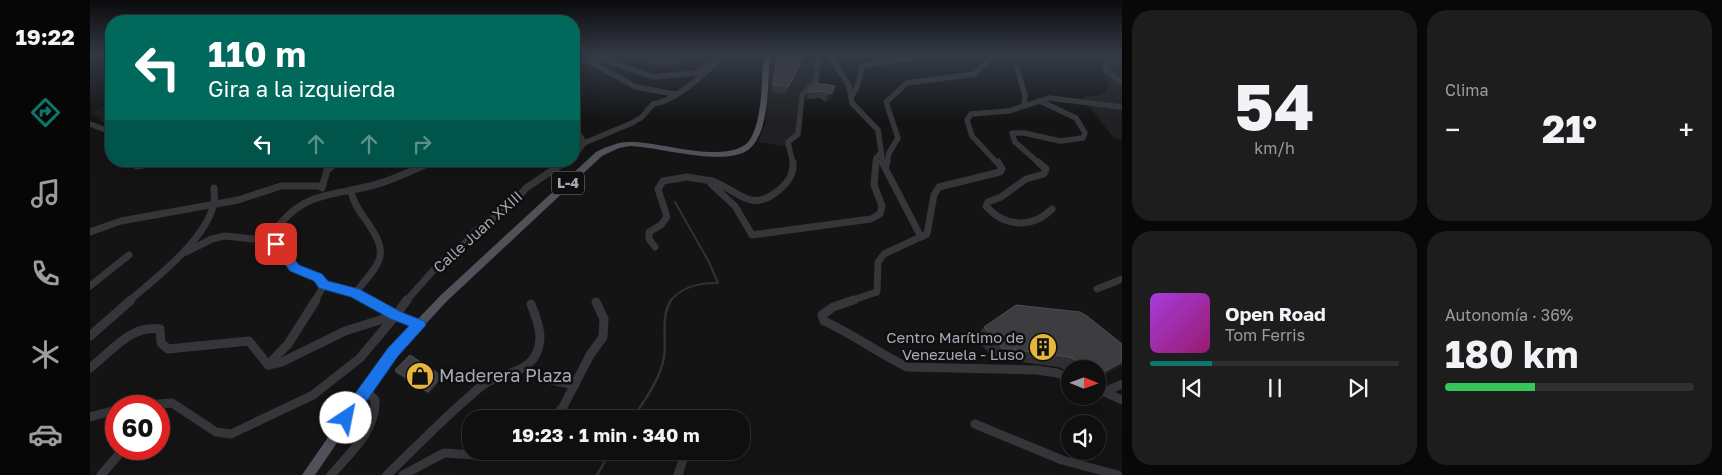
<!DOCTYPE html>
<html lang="es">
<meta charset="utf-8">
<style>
:root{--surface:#0f0f10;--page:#1d1d1e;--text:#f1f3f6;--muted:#9b9c9f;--line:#2f2f30;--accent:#0f766e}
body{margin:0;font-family:"Golos Text",sans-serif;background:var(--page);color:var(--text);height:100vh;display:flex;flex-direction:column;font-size:19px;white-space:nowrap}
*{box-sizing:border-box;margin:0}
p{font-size:16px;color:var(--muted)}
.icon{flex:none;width:28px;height:28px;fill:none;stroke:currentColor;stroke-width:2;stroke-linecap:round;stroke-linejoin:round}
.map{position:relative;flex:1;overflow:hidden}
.side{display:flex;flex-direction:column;gap:10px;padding:10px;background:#080809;width:600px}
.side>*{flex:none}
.banner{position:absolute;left:15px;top:15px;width:475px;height:152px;border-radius:20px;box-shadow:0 5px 20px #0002,0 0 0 1px var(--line);background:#00695c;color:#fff;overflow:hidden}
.needle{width:32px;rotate:91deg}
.controls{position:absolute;left:971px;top:360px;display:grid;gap:10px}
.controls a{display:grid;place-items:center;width:45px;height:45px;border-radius:50%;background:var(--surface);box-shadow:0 5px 20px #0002,0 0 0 1px var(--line);font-size:25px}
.speed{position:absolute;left:15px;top:395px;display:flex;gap:10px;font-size:25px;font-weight:700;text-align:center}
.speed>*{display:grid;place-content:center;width:65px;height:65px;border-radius:50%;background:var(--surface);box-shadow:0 5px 20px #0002,0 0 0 1px var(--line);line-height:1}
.speed .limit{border:8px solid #d22;background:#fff;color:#111}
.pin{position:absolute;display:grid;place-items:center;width:42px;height:42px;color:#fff;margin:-21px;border-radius:10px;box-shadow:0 2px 8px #0006}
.me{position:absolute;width:55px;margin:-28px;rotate:34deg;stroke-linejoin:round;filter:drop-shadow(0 0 4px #0008)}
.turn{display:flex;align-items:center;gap:18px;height:105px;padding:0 20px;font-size:22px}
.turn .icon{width:65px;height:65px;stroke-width:2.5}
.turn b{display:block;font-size:35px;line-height:42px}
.lanes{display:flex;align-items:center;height:48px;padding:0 20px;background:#0003;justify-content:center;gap:25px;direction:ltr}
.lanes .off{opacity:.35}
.big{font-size:38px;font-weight:700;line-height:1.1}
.side .card{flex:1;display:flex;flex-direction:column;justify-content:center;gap:8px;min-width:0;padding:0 18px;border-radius:20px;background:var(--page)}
.side .dial{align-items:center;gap:0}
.dial b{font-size:65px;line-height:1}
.song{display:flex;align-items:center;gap:15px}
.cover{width:60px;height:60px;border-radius:8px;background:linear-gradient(135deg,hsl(280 70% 55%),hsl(320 70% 35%))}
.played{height:5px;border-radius:2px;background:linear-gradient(90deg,var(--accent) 25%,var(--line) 25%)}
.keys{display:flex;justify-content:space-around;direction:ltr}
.heat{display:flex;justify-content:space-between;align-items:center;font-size:28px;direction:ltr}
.charge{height:8px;border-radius:4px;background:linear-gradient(90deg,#34c759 36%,var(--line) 0)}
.side .tiles{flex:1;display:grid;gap:10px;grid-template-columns:repeat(2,1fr)}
.trip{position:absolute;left:372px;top:410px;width:288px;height:50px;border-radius:20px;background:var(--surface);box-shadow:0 5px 20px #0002,0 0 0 1px var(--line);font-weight:700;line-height:50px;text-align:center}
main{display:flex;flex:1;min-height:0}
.tab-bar{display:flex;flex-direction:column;width:90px;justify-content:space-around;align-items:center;background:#060606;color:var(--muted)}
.tab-bar .icon{width:35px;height:35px}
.tab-bar .active{color:var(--accent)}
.tab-bar b{font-size:22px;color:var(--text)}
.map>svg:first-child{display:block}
.built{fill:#202022}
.green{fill:#1a201b}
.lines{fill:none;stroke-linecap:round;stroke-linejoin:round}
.stream-far1{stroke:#2b3238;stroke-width:2}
.stream{stroke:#2b3238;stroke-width:2.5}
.minor-far2{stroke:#35353a;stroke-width:5.5}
.minor-far1{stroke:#35353a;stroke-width:7}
.minor{stroke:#35353a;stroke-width:9}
.major{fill:#515259;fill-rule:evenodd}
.wall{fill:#303033}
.shaded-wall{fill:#1f1f21}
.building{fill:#3d3d41;stroke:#4d4e53}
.route{fill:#1a73e8;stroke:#114b97}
.labels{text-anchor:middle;stroke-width:5;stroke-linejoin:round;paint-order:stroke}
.shield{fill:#0f0f10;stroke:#797c84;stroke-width:1}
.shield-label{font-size:14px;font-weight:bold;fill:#a6aab5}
.street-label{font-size:15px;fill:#a6aab5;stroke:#0f0f10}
.poi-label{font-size:15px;fill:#a6aab5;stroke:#0f0f10;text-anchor:end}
.near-poi-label{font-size:18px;fill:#a6aab5;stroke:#0f0f10;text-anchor:start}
</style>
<main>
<nav class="tab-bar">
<b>19:22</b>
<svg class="icon active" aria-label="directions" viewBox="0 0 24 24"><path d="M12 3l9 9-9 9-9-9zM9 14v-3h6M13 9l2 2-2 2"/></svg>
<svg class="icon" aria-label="music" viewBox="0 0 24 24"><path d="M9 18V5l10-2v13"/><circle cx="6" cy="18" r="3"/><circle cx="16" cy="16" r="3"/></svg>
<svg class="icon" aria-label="phone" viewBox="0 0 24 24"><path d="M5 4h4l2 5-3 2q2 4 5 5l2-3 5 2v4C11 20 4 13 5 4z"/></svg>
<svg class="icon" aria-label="climate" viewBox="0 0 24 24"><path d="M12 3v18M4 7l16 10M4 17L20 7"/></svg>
<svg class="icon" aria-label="car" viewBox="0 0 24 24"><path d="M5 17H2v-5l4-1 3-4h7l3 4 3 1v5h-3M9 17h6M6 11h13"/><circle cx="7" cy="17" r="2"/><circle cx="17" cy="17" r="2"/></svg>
</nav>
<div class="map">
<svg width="1032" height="475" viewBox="0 0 1032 475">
<rect width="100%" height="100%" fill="#141415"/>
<g class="built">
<path d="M681,55H733L728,80L712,94L710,126L702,139L699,147L668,142L675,124Z"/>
<path d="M1025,55H1032V140L1023,137L992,97L1010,95L1016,92L1018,85L1009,67L1011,61Z"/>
</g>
<path class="green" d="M21,103V125L18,126L1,113Z"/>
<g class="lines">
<path class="stream-far1" d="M580,301C593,286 609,283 628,283L619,262L585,202"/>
<g class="stream">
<path d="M542,419C555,400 570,380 574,357C577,337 570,319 581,300"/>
<path d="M507,475L521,451"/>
</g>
<g class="minor-far2">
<path d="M547,55C566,64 582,66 600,55"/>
<path d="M564,55L571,63"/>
<path d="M740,55L759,86L762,103L788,130L793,164"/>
<path d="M484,59L509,58L563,77L606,73L620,63H626C610,77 584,102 563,104L552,117L542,123L494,143"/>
<path d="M495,59L546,87L584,94"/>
<path d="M1032,60L1015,65L1016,70L1032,83"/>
<path d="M927,68L935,95L934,106"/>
<path d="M761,97L767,87L773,65L847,55"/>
<path d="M0,124L21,132"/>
<path d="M484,126L494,143"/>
<path d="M484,156L494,143"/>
<path d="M48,164L50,161"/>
<path d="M61,164L77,161"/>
<path d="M245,164L249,161"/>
<path d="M338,164L344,161"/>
<path d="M474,164L477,161"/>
<path d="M703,164L698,142L708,134L712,95L726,81L728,55"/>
<path d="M786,164V158L791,153"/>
<path d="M797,164L799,153L808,138L796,102L817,83L885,74L898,60L907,55"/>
<path d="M908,164L882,136L877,120L881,114L919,111L959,98L1032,107"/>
<path d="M950,164L925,142L922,133H934L970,141L993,138L995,133L986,118L950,101"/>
</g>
<g class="minor-far1">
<path d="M49,162L47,166L68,162"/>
<path d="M703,162C704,175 698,182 689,190C660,214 650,191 622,181L621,184L645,206L662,235L781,219L790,214L792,206L784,185L786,162"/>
<path d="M792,162L831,237"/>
<path d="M948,162L956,169L954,174L936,179L911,197L898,202L896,206C914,227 942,229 962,209"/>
<path d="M796,166L797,162"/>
<path d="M232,188L237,170L247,162"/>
<path d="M261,191C263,201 267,208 273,216C301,255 293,259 265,293"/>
<path d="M0,232L31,221L148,200L191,186H231"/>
<path d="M565,247L559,239V232L571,225L577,217L568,189L573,181L597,177L622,181"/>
<path d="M96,252L122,239L135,236L163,239L181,236"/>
<path d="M234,285L265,293L280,301"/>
<path d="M0,286L39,255"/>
<path d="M1007,289L1032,279"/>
<path d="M39,301C66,278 116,240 124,203C125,199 124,193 124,188"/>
<path d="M225,301L234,285L224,277L206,269L181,236C211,191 238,197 284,185C303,180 322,171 341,162"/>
<path d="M316,301L350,263L376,242L385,231L423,204L436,188L475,162"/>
<path d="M760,301L787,292L788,262L794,254L837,234L844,195L849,187L910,172L912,169L908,162"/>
</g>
<g class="minor">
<path d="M278,300L306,315"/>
<path d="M764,300L743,307L732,315L734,321C763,334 788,353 817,367L947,370L967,373L980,379"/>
<path d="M0,336L41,300"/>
<path d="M178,365L198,344L226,300"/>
<path d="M0,368C22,351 40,325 70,329L71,343L78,349L159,341L178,365L192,362L255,331L306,315L317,300"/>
<path d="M456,379L485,385"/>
<path d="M1008,389L1032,400"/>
<path d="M1014,392L1032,384"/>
<path d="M43,406L82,403L126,432L141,434L223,395L270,358L306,315L329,325"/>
<path d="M0,417L26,410"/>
<path d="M463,419L473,407L500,355L513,337L514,319L506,302"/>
<path d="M885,424L972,460L1028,475"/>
<path d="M11,475L31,452"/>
<path d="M241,475C260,453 286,431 285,400L275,390"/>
<path d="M297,475C322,451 346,426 372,403C380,397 387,388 396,383C410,374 431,374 443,359C456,341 448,322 441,304"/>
<path d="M313,475L354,453L401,456L418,451"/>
<path d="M588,475L596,451"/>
</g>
<path class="major" d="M674,55H680C678,80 679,107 671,131C668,138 664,146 658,150C634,167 570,147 540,146L529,148L512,156L357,301L307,355L225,475H212L299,349L351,295L506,152C516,147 528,142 539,142C567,140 644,168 661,138C673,116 671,80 674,55Z"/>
</g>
<g class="wall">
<path d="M686,55H711L708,73L696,94L681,92Z"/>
<path d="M745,86L740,101L735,102L730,98L716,99L718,92Z"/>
<path d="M894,327L1032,365L1008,379V369H980V372L968,367L903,358L885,337Z"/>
<path d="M305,370L353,378L339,394L306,373Z"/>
</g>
<g class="shaded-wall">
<path d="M710,65L708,73L696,94L698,87Z"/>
<path d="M745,86L740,101L735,102L738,94Z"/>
<path d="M1032,362V365L1008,379V377L1014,372Z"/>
<path d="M352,376L353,378L339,394L338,392Z"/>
</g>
<g class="building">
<path d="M687,55H711L710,65L698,87L683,84Z"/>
<path d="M726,83L745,86L742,93L738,94L732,91L718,92Z"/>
<path d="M926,305L990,312L997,316L1032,344V362L1014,372L979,357L912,348L894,327Z"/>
<path d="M320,355L352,376L338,392L305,370Z"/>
</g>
<linearGradient id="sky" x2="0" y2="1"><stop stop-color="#0b0b0c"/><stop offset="0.45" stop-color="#343a46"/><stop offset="1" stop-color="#343a46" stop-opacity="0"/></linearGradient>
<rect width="1032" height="121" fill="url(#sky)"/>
<path class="route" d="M186,239L190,241L209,265L232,274L238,281L269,289L311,312L334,321L336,325L308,356L261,423L256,425L251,423L249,418L251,413L298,348L319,326L301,319L261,297L229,288L224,281L200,271L180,244Z"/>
<defs>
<symbol id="building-disc" viewBox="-11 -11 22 22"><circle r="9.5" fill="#e6b63b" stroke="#0f0f10"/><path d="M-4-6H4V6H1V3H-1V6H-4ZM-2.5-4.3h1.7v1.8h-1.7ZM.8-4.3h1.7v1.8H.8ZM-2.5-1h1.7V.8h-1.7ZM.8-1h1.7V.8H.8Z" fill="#111"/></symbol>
<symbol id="shop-disc" viewBox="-11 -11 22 22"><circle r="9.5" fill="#e6b63b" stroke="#0f0f10"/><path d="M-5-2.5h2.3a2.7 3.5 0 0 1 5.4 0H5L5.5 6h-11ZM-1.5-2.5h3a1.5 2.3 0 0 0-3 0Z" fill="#111"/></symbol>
</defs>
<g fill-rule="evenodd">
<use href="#building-disc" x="937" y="331" width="32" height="32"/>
<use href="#shop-disc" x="314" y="360" width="32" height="32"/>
</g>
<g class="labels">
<rect class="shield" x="462" y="171.5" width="32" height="23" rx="4"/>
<g class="shield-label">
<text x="478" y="188">L-4</text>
</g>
<g class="street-label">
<text transform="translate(388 232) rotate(-42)" y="5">Calle Juan XXIII</text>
</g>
<g class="poi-label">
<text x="934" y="343">Centro Marítimo de<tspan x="934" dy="17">Venezuela - Luso</tspan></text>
</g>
<g class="near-poi-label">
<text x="349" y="382">Maderera Plaza</text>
</g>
</g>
</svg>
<div class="controls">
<a><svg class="needle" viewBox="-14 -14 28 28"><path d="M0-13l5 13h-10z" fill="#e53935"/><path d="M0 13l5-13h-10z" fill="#9b9c9f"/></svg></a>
<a><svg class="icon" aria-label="sound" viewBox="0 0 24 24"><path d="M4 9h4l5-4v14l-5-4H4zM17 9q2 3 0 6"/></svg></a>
</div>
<div class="speed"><div class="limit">60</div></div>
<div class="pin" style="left:186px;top:244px;background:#d93025"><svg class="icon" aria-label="arrive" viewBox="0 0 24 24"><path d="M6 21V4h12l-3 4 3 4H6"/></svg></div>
<svg class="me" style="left:256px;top:418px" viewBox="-20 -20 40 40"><circle r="19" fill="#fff"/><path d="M0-13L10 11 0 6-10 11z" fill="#1a73e8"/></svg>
<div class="trip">19:23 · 1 min · 340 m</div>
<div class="banner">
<div class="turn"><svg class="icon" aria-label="left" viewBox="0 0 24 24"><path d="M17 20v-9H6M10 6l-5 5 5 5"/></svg><div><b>110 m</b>Gira a la izquierda</div></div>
<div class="lanes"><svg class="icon" aria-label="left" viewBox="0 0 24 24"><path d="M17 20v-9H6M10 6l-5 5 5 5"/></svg><svg class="icon off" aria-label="ahead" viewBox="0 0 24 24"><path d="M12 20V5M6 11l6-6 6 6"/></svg><svg class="icon off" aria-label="ahead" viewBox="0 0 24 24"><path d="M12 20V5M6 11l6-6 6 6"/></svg><svg class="icon off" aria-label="right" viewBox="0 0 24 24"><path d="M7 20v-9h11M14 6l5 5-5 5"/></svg></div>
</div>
</div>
<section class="side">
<div class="tiles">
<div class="card dial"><b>54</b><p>km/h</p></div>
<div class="card"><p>Clima</p>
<div class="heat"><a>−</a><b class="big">21°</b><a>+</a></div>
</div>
<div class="card">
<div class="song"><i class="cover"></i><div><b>Open Road</b><p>Tom Ferris</p></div></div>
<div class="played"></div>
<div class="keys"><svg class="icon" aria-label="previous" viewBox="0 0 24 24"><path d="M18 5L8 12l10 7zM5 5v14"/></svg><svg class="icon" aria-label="pause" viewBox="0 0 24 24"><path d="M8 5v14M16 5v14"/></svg><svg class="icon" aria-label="next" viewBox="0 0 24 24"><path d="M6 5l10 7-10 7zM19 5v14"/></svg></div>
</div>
<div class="card"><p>Autonomía · 36%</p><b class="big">180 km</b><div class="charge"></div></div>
</div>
</section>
</main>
